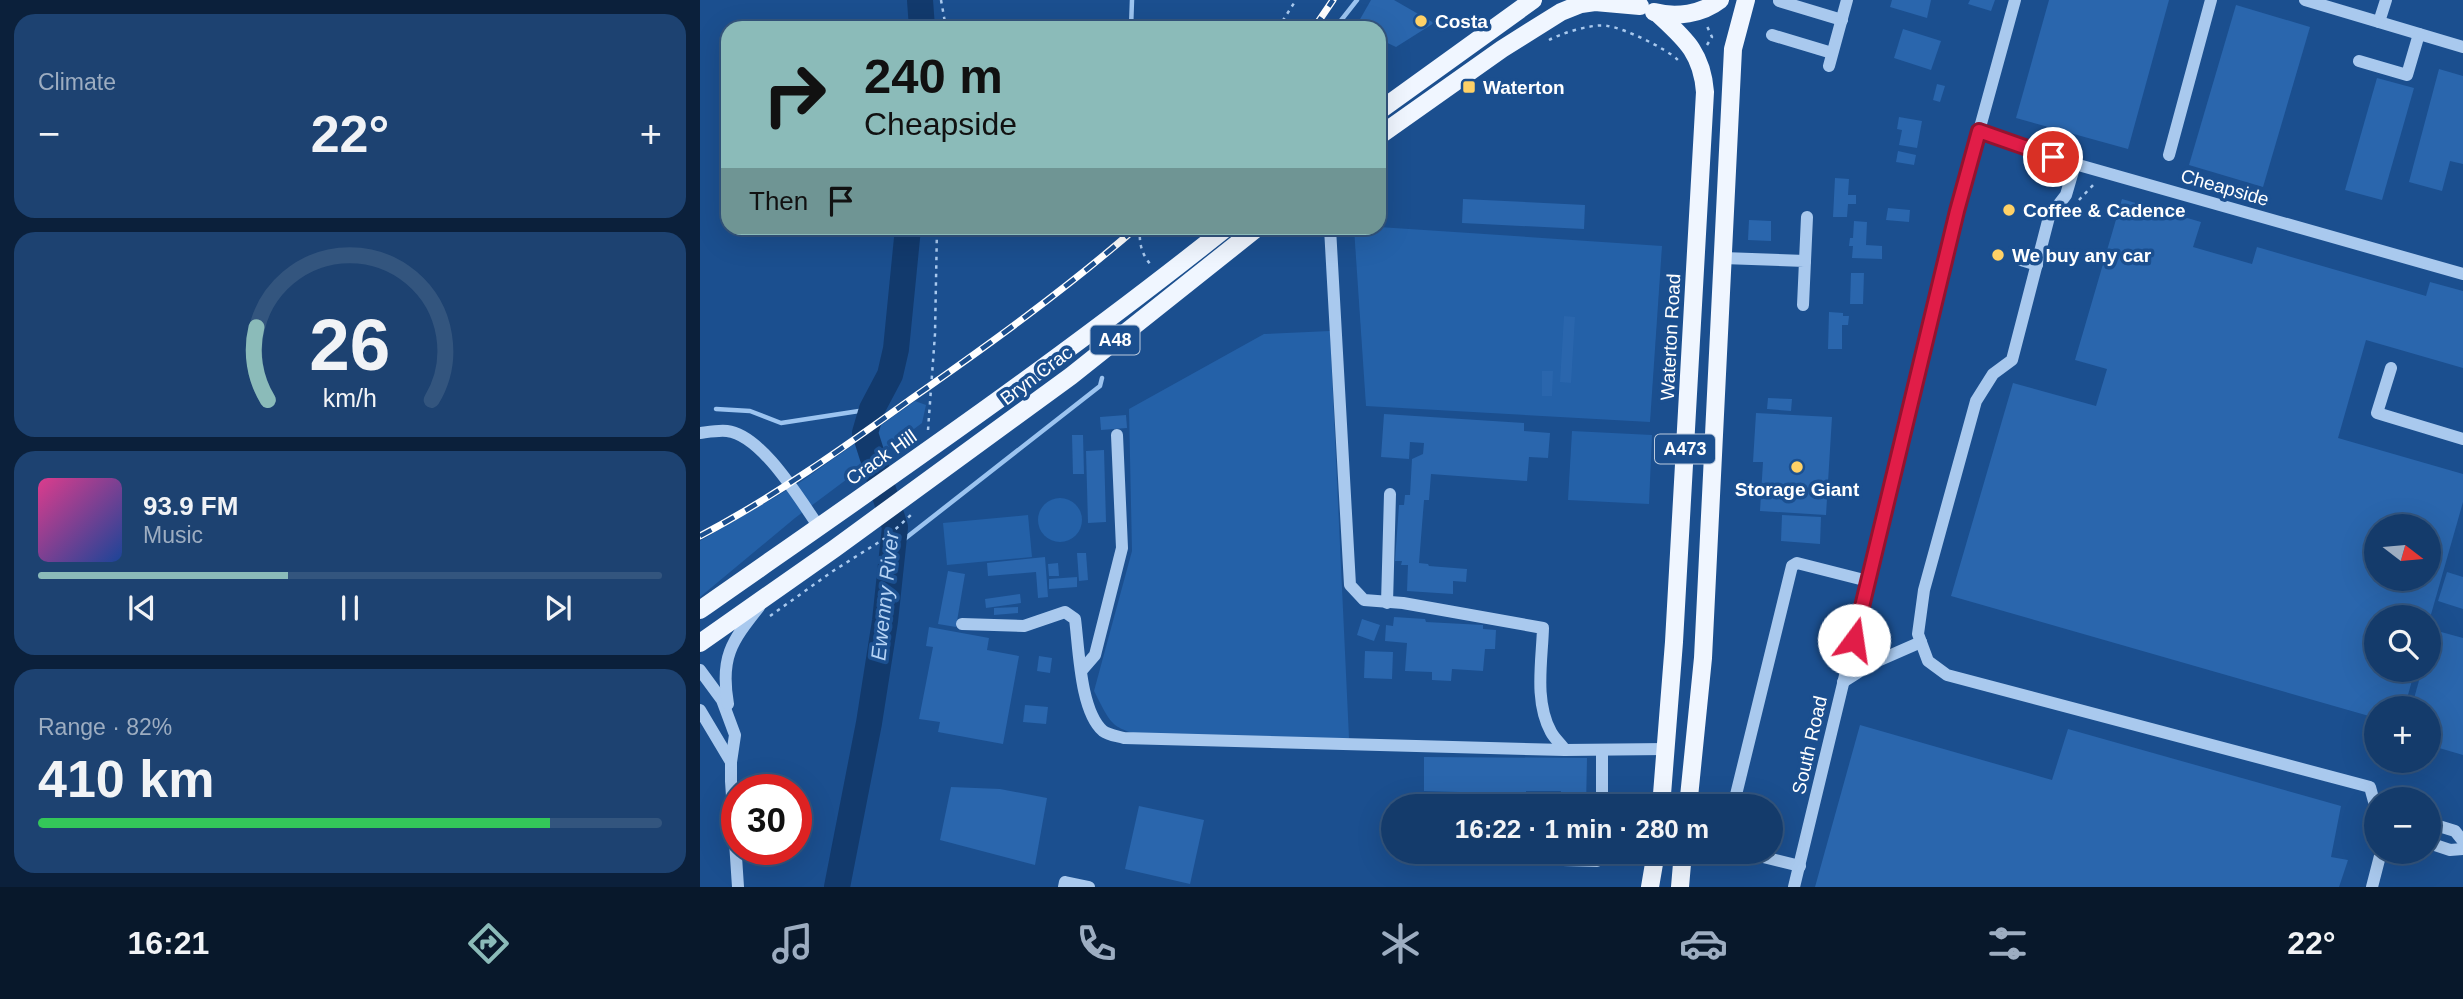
<!DOCTYPE html>
<meta charset="utf-8">
<style>
:root{--surface:#143b6b;--page:#1d4271;--text:#f1f3f6;--muted:#9dadc1;--line:#33557e;--accent:#8bbbb9}
body{margin:0;font-family:Arial,sans-serif;background:var(--page);color:var(--text);height:100vh;display:flex;flex-direction:column;font-size:26px;white-space:nowrap}
*{box-sizing:border-box;margin:0}
p{font-size:23px;color:var(--muted)}
.icon{flex:none;width:38px;height:38px;fill:none;stroke:currentColor;stroke-width:2;stroke-linecap:round;stroke-linejoin:round}
.map{position:relative;flex:1;overflow:hidden}
.sheet{display:flex;flex-direction:column;gap:14px;padding:14px;background:#0b203b;width:700px}
.sheet>*{flex:none}
.hud{position:absolute;left:21px;top:21px;width:665px;height:214px;border-radius:21px;box-shadow:0 7px 28px #0002,0 0 0 2px var(--line);background:#8bbbb9;color:#111;overflow:hidden}
.needle{width:46px;rotate:106deg}
.tools{position:absolute;left:1664px;top:514px;display:grid;gap:14px}
.tools a{display:grid;place-items:center;width:77px;height:77px;border-radius:50%;background:var(--surface);box-shadow:0 7px 28px #0002,0 0 0 2px var(--line);font-size:35px}
.speed{position:absolute;left:21px;top:774px;display:flex;gap:14px;font-size:35px;font-weight:700;text-align:center}
.speed>*{display:grid;place-content:center;width:91px;height:91px;border-radius:50%;background:var(--surface);box-shadow:0 7px 28px #0002,0 0 0 2px var(--line);line-height:1}
.speed .limit{border:10px solid #d22;background:#fff;color:#111}
.pin{position:absolute;display:grid;place-items:center;width:60px;height:60px;color:#fff;margin:-30px;border:4px solid #fff;border-radius:50%;box-shadow:0 2px 7px #0007}
.me{position:absolute;width:77px;margin:-38px;rotate:14deg;stroke-linejoin:round;filter:drop-shadow(0 0 5px #0008)}
.turn{display:flex;align-items:center;gap:24px;height:147px;padding:0 28px;font-size:32px}
.turn .icon{width:91px;height:91px;stroke-width:2.5}
.turn b{display:block;font-size:49px;line-height:60px}
.then{display:flex;align-items:center;height:66px;padding:0 28px;background:#0003;gap:14px;font-size:26px}
.big{font-size:52px;font-weight:800;line-height:1.1}
.sheet .tile{flex:1;display:flex;flex-direction:column;justify-content:center;gap:10px;min-width:0;padding:0 24px;border-radius:21px;background:var(--page)}
.sheet .dial{align-items:center;gap:0}
.dial svg{height:182px;overflow:visible;fill:none;stroke:var(--line);stroke-width:7;stroke-linecap:round;text-anchor:middle}
.dial text{fill:var(--text);stroke:none}
.song{display:flex;align-items:center;gap:21px}
.cover{width:84px;height:84px;border-radius:10px;background:linear-gradient(135deg,hsl(330 70% 55%),hsl(220 70% 35%))}
.played{height:7px;border-radius:4px;background:linear-gradient(90deg,var(--accent) 40%,var(--line) 40%)}
.keys{display:flex;justify-content:space-around;direction:ltr}
.heat{display:flex;justify-content:space-between;align-items:center;font-size:38px;direction:ltr}
.charge{height:10px;border-radius:5px;background:linear-gradient(90deg,#34c759 82%,var(--line) 0)}
.trip{position:absolute;left:681px;top:794px;width:402px;height:70px;border-radius:35px;background:var(--surface);box-shadow:0 7px 28px #0002,0 0 0 2px var(--line);font-weight:800;line-height:70px;text-align:center}
.menu{display:flex;height:112px;justify-content:space-around;align-items:center;background:#08182b;color:var(--muted)}
.menu .icon{width:49px;height:49px}
.menu .current{color:var(--accent)}
.menu b{font-size:32px;color:var(--text)}
main{display:flex;flex:1;min-height:0}
.map>svg:first-child{display:block}
.green{fill:#2461a8}
.lines{fill:none;stroke-linecap:round;stroke-linejoin:round}
.stream{stroke:#9cc4f0;stroke-width:4.5}
.river{stroke:#123a6d;stroke-width:26}
.building{fill:#2a66ad;fill-rule:evenodd}
.path{stroke:#a9c9ee;stroke-width:2.5;stroke-dasharray:3.5 5;stroke-linecap:butt}
.minor{stroke:#a9c9ee;stroke-width:12}
.major{stroke:#f0f6ff;stroke-width:18}
.rail-casing{stroke:#fff;stroke-width:7}
.rail{stroke:#1b4f8f;stroke-width:4.5;stroke-dasharray:13;stroke-linecap:butt}
.route-casing{stroke:#92132f;stroke-width:18}
.route{stroke:#e11d48;stroke-width:12}
.poi-dot{fill:#ffd166;stroke:#1b4f8f;stroke-width:2.5}
.labels{text-anchor:middle;stroke-width:7;stroke-linejoin:round;paint-order:stroke}
.shield{fill:#1b4f8f;stroke:#bbcadd;stroke-width:2}
.shield-label{font-size:18px;font-weight:bold;fill:#fff}
.poi-label{font-size:19px;font-weight:bold;fill:#fff;stroke:#1b4f8f;text-anchor:start}
.street-label{font-size:19px;fill:#fff;stroke:#1b4f8f}
.water-label{font-size:21px;font-style:italic;fill:#b5d3f5;stroke:#1b4f8f}
</style>
<main>
<section class="sheet">
<div class="tile"><p>Climate</p>
<div class="heat"><a>−</a><b class="big">22°</b><a>+</a></div>
</div>
<div class="tile dial"><svg viewBox="0 0 100 80">
<path d="M14 69A42 42 0 1 1 86 69"/>
<path d="M14 69A42 42 0 0 1 9 37" stroke="#8bbbb9"/>
<text x="50" y="56" font-size="32" font-weight="700">26</text>
<text x="50" y="72" font-size="11">km/h</text>
</svg></div>
<div class="tile">
<div class="song"><i class="cover"></i><div><b>93.9 FM</b><p>Music</p></div></div>
<div class="played"></div>
<div class="keys"><svg class="icon" aria-label="previous" viewBox="0 0 24 24"><path d="M18 5L8 12l10 7zM5 5v14"/></svg><svg class="icon" aria-label="pause" viewBox="0 0 24 24"><path d="M8 5v14M16 5v14"/></svg><svg class="icon" aria-label="next" viewBox="0 0 24 24"><path d="M6 5l10 7-10 7zM19 5v14"/></svg></div>
</div>
<div class="tile"><p>Range · 82%</p><b class="big">410 km</b><div class="charge"></div></div>
</section>
<div class="map">
<svg width="1763" height="887" viewBox="0 0 1763 887">
<rect width="100%" height="100%" fill="#1b4f8f"/>
<g class="green">
<path d="M679,227L962,246L950,422L666,406L654,228Z"/>
<path d="M630,331L649,738H453C411,728 413,728 394,691L432,551L429,409L564,334Z"/>
<path d="M215,401L226,405L222,423L95,518L0,597V541L99,483Z"/>
<path d="M872,431L952,435L949,504L868,500Z"/>
<circle cx="360" cy="520" r="22"/>
<path d="M328,515L332,557L247,565L243,523Z"/>
</g>
<g class="lines">
<g class="stream">
<path d="M431,28L432,0"/>
<path d="M635,28L657,0"/>
<path d="M459,231L463,228"/>
<path d="M16,409L50,411L81,423L172,409"/>
<path d="M193,548L400,386L402,378"/>
</g>
<g class="river">
<path d="M220,0L222,28"/>
<path d="M137,887L169,723L185,621L195,527L165,433L172,409L190,375L196,349L208,228"/>
</g>
</g>
<g class="building">
<path d="M671,0H694L734,23L696,47L679,39V28H655Z"/>
<path d="M1192,0H1231L1227,18L1190,7Z"/>
<path d="M1270,0H1295L1291,11L1268,4Z"/>
<path d="M1349,0H1469L1428,149L1316,118Z"/>
<path d="M1536,5L1610,27L1563,187L1489,165Z"/>
<path d="M1203,29L1241,41L1231,70L1194,58Z"/>
<path d="M1739,69L1763,76V164L1750,161L1742,191L1709,182Z"/>
<path d="M1677,78L1714,88L1682,200L1645,190Z"/>
<path d="M1237,84L1245,86L1240,102L1233,100Z"/>
<path d="M1199,117L1222,121L1217,148L1199,145L1202,130L1197,129Z"/>
<path d="M1198,151L1216,155L1214,165L1196,162Z"/>
<path d="M1135,178L1149,179L1148,195H1156V204H1148L1147,217H1133Z"/>
<path d="M763,199L885,205L884,229L762,223Z"/>
<path d="M1422,199L1501,222L1493,247L1552,264L1557,247L1726,296L1730,282L1763,291V368L1666,340L1638,438L1763,474V502L1730,618H1676V670H1715L1704,709H1676V718L1251,596L1313,383L1396,406L1407,369L1375,360ZM1676,527H1729V579H1676Z"/>
<path d="M1188,208L1210,210L1209,222L1186,220Z"/>
<path d="M1049,220L1071,221V241L1048,240Z"/>
<path d="M1154,221L1167,222L1166,245L1182,246V259L1152,258L1153,246H1149L1150,238H1153Z"/>
<path d="M1151,273H1164L1163,304H1150Z"/>
<path d="M1129,312L1143,313V316H1149L1148,325H1142V349H1128Z"/>
<path d="M864,316L875,317L871,383L860,382Z"/>
<path d="M842,371H853L852,396H842Z"/>
<path d="M1068,398L1092,399L1091,411L1067,409Z"/>
<path d="M1056,413L1132,417L1126,515L1060,511L1063,462H1053Z"/>
<path d="M684,414L824,423V431L850,433L848,458L829,457L827,481L731,474L729,500H724L719,563L728,564L729,566L767,569L766,582L753,581V594L707,591L708,565H701L702,561H695L699,505H704L705,495H710L712,459L723,454L724,443L710,442L709,459L681,457Z"/>
<path d="M426,415L427,428L401,430L400,417Z"/>
<path d="M372,435H383L384,474H373Z"/>
<path d="M404,450L406,522L388,523L386,451Z"/>
<path d="M1082,515L1121,517L1120,544L1081,541Z"/>
<path d="M377,553H386L388,580L379,581Z"/>
<path d="M345,557L348,597L338,598L336,572L288,576L287,563Z"/>
<path d="M358,563L359,576H349L348,564Z"/>
<path d="M248,571L265,574L256,627L238,624Z"/>
<path d="M1747,572L1763,577V609L1738,601Z"/>
<path d="M377,577V587L349,589V579Z"/>
<path d="M320,594L321,603L286,608L285,599Z"/>
<path d="M318,607V613L294,615V608Z"/>
<path d="M694,617L725,619L726,622L783,625V629L796,630L795,649H785L783,671L752,669L751,681L732,680V672L705,671L707,643L685,641L686,625L693,626Z"/>
<path d="M662,619L680,625L674,641L657,635Z"/>
<path d="M229,627L289,638L287,650L319,656L303,744L238,732L240,722L219,719L233,647L226,646Z"/>
<path d="M1734,630L1763,638V755L1729,745V709H1711L1722,670H1729V648Z"/>
<path d="M665,651L693,652L692,679L664,678Z"/>
<path d="M339,656L352,658L350,673L337,671Z"/>
<path d="M325,705L348,707L346,724L323,722Z"/>
<path d="M1160,725L1352,780L1368,729L1641,806L1631,857L1648,860L1639,887H1115Z"/>
<path d="M724,757L887,758L886,807H861V791H826V807H808V795L784,794V803L759,802V792L724,791Z"/>
<path d="M251,787L300,789L347,798L335,865L240,840Z"/>
<path d="M439,806L504,820L490,884L425,869Z"/>
</g>
<g class="lines">
<g class="path">
<path d="M241,0L246,28"/>
<path d="M578,28L596,0"/>
<path d="M849,40C862,33 893,23 908,26C924,28 967,49 978,60"/>
<path d="M1007,45L1012,37L1007,26"/>
<path d="M1379,200L1394,184"/>
<path d="M440,228C439,243 441,254 452,266"/>
<path d="M228,430L235,334L237,228"/>
<path d="M70,616L133,571L187,537L212,514"/>
</g>
<g class="minor">
<path d="M1605,0L1763,47"/>
<path d="M1079,1L1142,20"/>
<path d="M1679,22L1686,0"/>
<path d="M1072,35L1132,53"/>
<path d="M1659,61L1707,75L1719,34"/>
<path d="M1129,66L1147,0"/>
<path d="M1278,131L1375,164L1763,274"/>
<path d="M1469,155L1511,0"/>
<path d="M1375,164L1366,195L1349,217L1312,360L1293,374L1276,401L1224,590L1218,634L1228,661L1247,675L1670,787L1676,809"/>
<path d="M630,228L650,585L664,600L703,603L843,628C842,661 834,701 851,732C854,738 861,744 865,750L967,749"/>
<path d="M1023,258L1105,261L1103,305"/>
<path d="M1321,260L1337,265"/>
<path d="M1105,261L1107,217"/>
<path d="M1691,368L1677,413L1763,439"/>
<path d="M0,433C8,432 19,430 27,431C62,435 100,500 119,527"/>
<path d="M687,603L690,494"/>
<path d="M262,624L324,626L365,612L375,619C379,649 380,711 403,731C408,735 417,736 424,738L865,750"/>
<path d="M0,670L22,700L35,735L31,762V781L38,887"/>
<path d="M382,670L395,655L422,548L417,435"/>
<path d="M1143,682L1173,663L1221,642"/>
<path d="M28,704C20,658 31,642 59,607"/>
<path d="M0,710L31,762"/>
<path d="M902,807V750"/>
<path d="M1033,807L1092,566L1097,563L1168,581"/>
<path d="M1729,823L1755,831L1763,841"/>
<path d="M1729,843L1750,850L1763,849"/>
<path d="M850,852L863,860L897,861L901,859L902,852"/>
<path d="M1043,852L1100,866"/>
<path d="M364,887L365,882L389,887"/>
<path d="M1094,887L1257,211L1315,0"/>
<path d="M1672,887L1681,852"/>
</g>
<g class="major">
<path d="M954,12C976,18 1002,14 1020,0"/>
<path d="M957,13C984,38 1002,52 1005,92L974,642L961,807"/>
<path d="M679,111L833,0"/>
<path d="M679,136L802,49L861,12L881,4L895,2L940,6"/>
<path d="M0,610C177,486 357,363 526,228"/>
<path d="M0,643L134,549L371,376L557,228"/>
<path d="M988,807L1003,658L1033,49L1046,0"/>
<path d="M950,887L956,852"/>
<path d="M980,887L983,852"/>
</g>
<defs>
<g id="rail">
<path d="M614,28L633,0"/>
<path d="M0,536C74,497 143,448 211,399C288,345 365,290 436,228"/>
</g>
</defs>
<use href="#rail" class="rail-casing"/>
<use href="#rail" class="rail"/>
</g>
<g class="lines">
<defs>
<path id="route" d="M1154,640L1257,211L1279,131L1353,157"/>
</defs>
<use href="#route" class="route-casing"/>
<use href="#route" class="route"/>
</g>
<g class="poi-dot">
<circle cx="721" cy="21" r="7"/>
<rect x="762" y="80" width="14" height="14" rx="3.5"/>
<circle cx="1309" cy="210" r="7"/>
<circle cx="1298" cy="255" r="7"/>
<circle cx="1097" cy="467" r="7"/>
</g>
<g class="labels">
<g class="shield">
<rect x="390.5" y="325.5" width="49" height="29" rx="5"/>
<rect x="955" y="434.5" width="60" height="29" rx="5"/>
</g>
<g class="shield-label">
<text x="415" y="346">A48</text>
<text x="985" y="455">A473</text>
</g>
<g class="poi-label">
<text x="735" y="28">Costa</text>
<text x="783" y="94">Waterton</text>
<text x="1323" y="217">Coffee &amp; Cadence</text>
<text x="1312" y="262">We buy any car</text>
<text x="1097" y="496" text-anchor="middle">Storage Giant</text>
</g>
<g class="street-label">
<text transform="translate(1525 187) rotate(16)" y="7">Cheapside</text>
<text transform="translate(970 337) rotate(-87)" y="7">Waterton Road</text>
<text transform="translate(336 375) rotate(-37)" y="7">Bryn Crac</text>
<text transform="translate(181 457) rotate(-35)" y="7">Crack Hill</text>
<text transform="translate(1109 745) rotate(-77)" y="7">South Road</text>
</g>
<g class="water-label">
<text transform="translate(185 596) rotate(-84)" y="7">Ewenny River</text>
</g>
</g>
</svg>
<div class="tools">
<a><svg class="needle" viewBox="-14 -14 28 28"><path d="M0-13l5 13h-10z" fill="#e53935"/><path d="M0 13l5-13h-10z" fill="#9dadc1"/></svg></a>
<a><svg class="icon" aria-label="search" viewBox="0 0 24 24"><circle cx="10" cy="10" r="6"/><path d="M15 15l6 6"/></svg></a>
<a>+</a>
<a>−</a>
</div>
<div class="speed"><div class="limit">30</div></div>
<div class="pin" style="left:1353px;top:157px;background:#d93025"><svg class="icon" aria-label="arrive" viewBox="0 0 24 24"><path d="M6 21V4h12l-3 4 3 4H6"/></svg></div>
<svg class="me" style="left:1154px;top:640px" viewBox="-20 -20 40 40"><circle r="19" fill="#fff"/><path d="M0-13L10 11 0 6-10 11z" fill="#e11d48"/></svg>
<div class="trip">16:22 · 1 min · 280 m</div>
<div class="hud">
<div class="turn"><svg class="icon" aria-label="right" viewBox="0 0 24 24"><path d="M7 20v-9h11M14 6l5 5-5 5"/></svg><div><b>240 m</b>Cheapside</div></div>
<div class="then">Then<svg class="icon" aria-label="arrive" viewBox="0 0 24 24"><path d="M6 21V4h12l-3 4 3 4H6"/></svg></div>
</div>
</div>
</main>
<nav class="menu">
<b>16:21</b>
<svg class="icon current" aria-label="directions" viewBox="0 0 24 24"><path d="M12 3l9 9-9 9-9-9zM9 14v-3h6M13 9l2 2-2 2"/></svg>
<svg class="icon" aria-label="music" viewBox="0 0 24 24"><path d="M9 18V5l10-2v13"/><circle cx="6" cy="18" r="3"/><circle cx="16" cy="16" r="3"/></svg>
<svg class="icon" aria-label="phone" viewBox="0 0 24 24"><path d="M5 4h4l2 5-3 2q2 4 5 5l2-3 5 2v4C11 20 4 13 5 4z"/></svg>
<svg class="icon" aria-label="climate" viewBox="0 0 24 24"><path d="M12 3v18M4 7l16 10M4 17L20 7"/></svg>
<svg class="icon" aria-label="car" viewBox="0 0 24 24"><path d="M5 17H2v-5l4-1 3-4h7l3 4 3 1v5h-3M9 17h6M6 11h13"/><circle cx="7" cy="17" r="2"/><circle cx="17" cy="17" r="2"/></svg>
<svg class="icon" aria-label="filters" viewBox="0 0 24 24"><path d="M4 7h16M4 17h16"/><circle cx="9" cy="7" r="2"/><circle cx="15" cy="17" r="2"/></svg>
<b>22°</b>
</nav>
